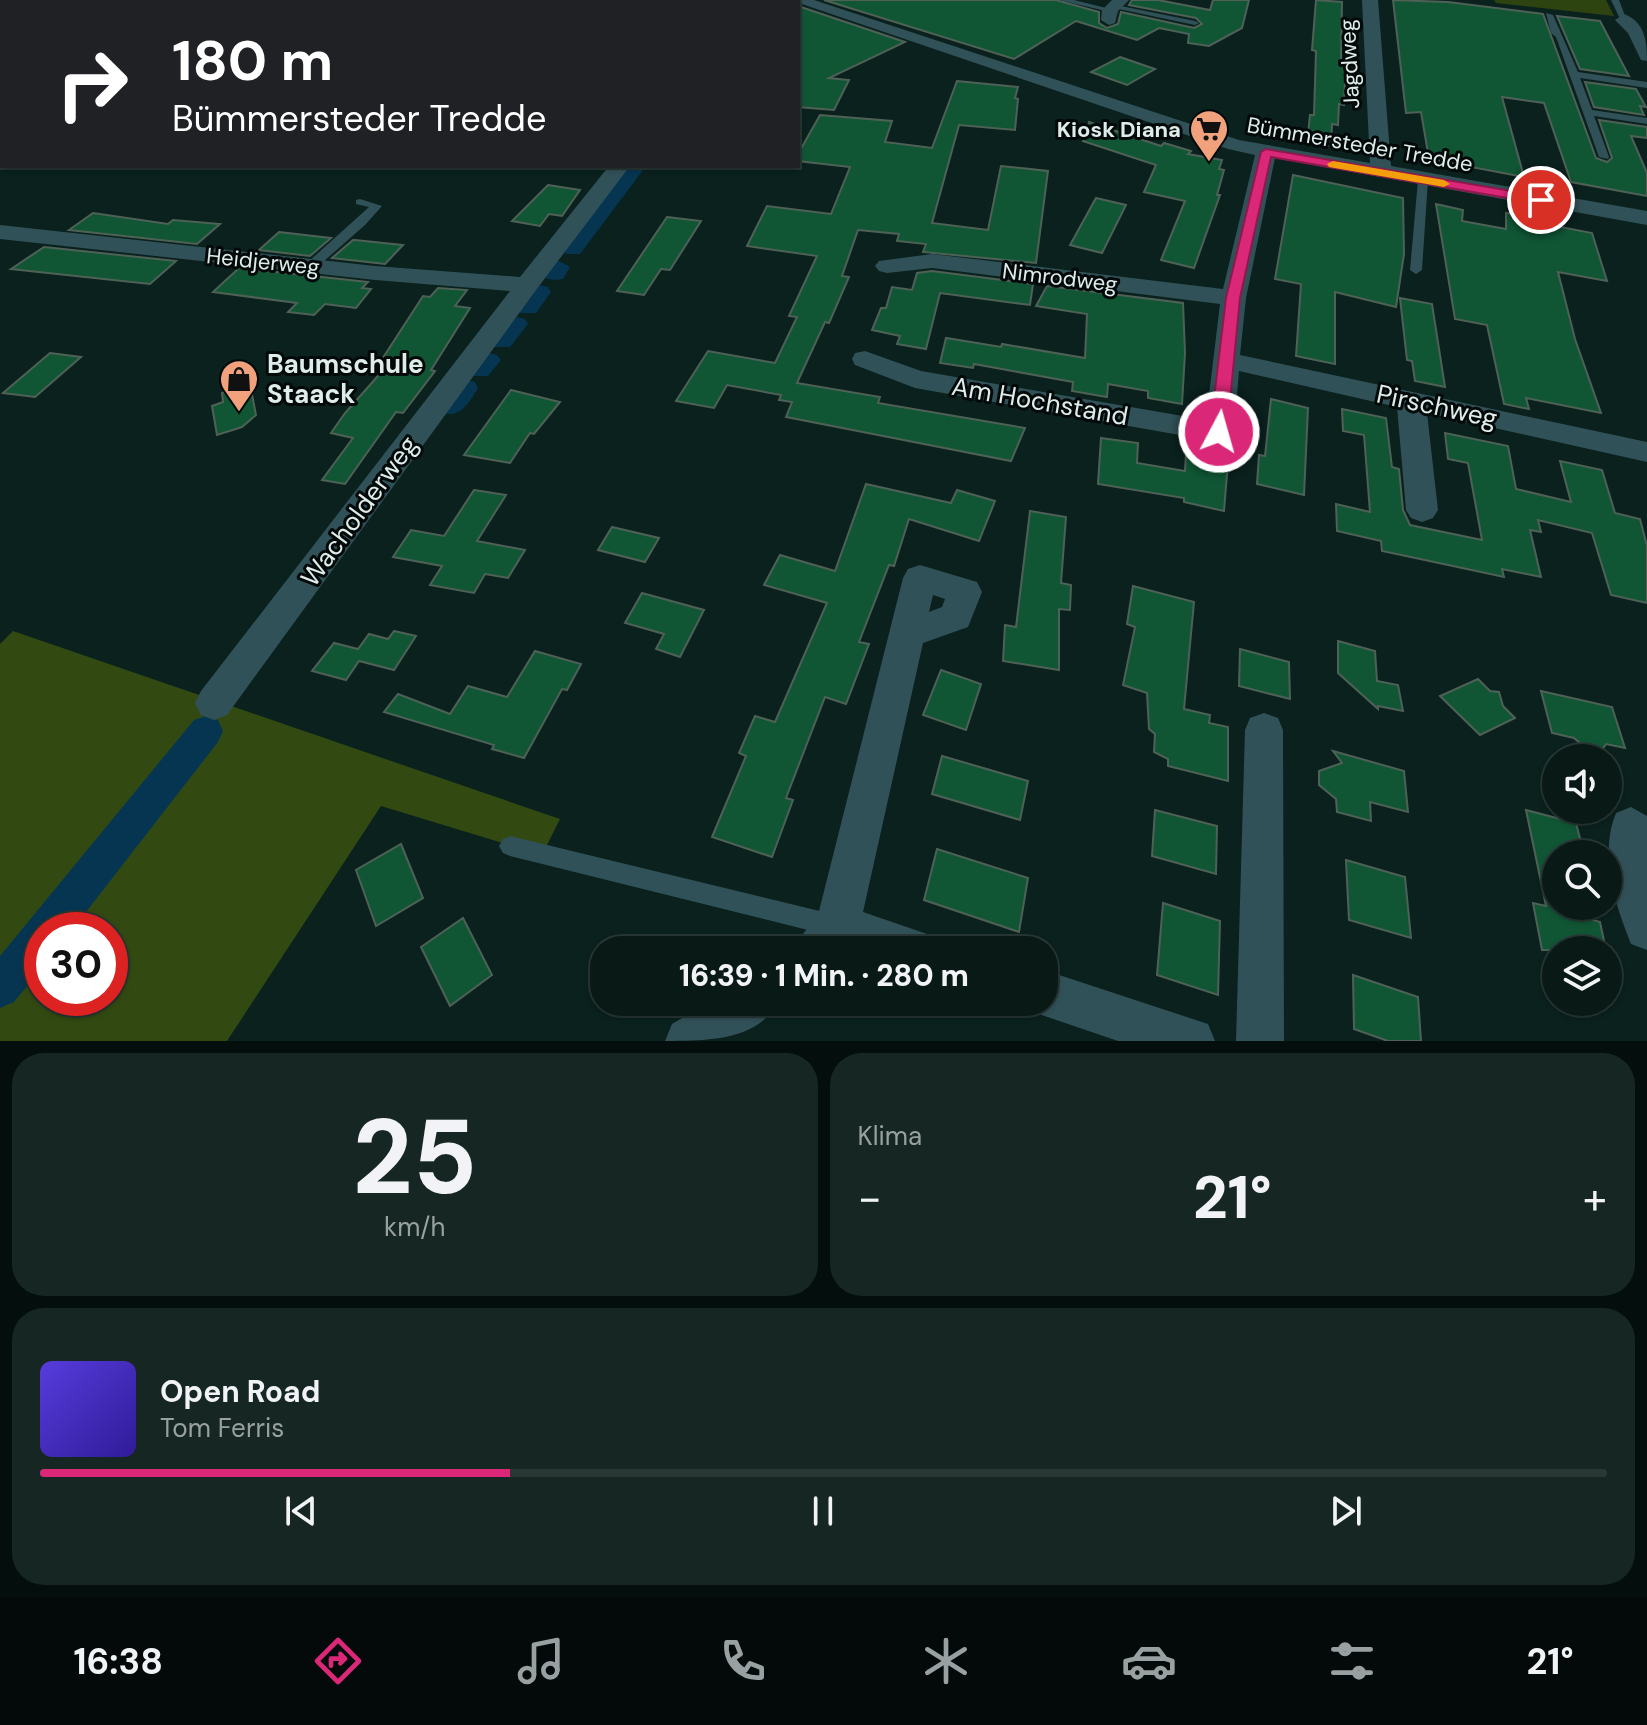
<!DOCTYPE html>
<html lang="de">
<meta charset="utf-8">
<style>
:root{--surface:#081916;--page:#162623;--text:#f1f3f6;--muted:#98a0a1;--line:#293835;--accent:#db2777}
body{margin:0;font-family:"DM Sans",sans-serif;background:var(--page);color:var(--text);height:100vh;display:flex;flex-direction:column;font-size:30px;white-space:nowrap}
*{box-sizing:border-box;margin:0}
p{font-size:26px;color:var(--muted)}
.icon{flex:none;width:44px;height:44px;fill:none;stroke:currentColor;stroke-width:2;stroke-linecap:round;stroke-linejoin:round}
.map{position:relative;height:1041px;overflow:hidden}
.drawer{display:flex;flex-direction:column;gap:12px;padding:12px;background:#040e0c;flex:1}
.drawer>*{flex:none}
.banner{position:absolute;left:0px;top:0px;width:800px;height:168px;box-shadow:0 2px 6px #0004,0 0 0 2px var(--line);background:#202124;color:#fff;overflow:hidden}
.fabs{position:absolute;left:1542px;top:744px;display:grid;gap:16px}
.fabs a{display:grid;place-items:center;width:80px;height:80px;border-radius:50%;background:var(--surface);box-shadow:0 2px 6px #0004,0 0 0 2px var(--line);font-size:40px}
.speed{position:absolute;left:24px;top:912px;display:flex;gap:16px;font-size:40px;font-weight:700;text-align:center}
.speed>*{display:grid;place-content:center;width:104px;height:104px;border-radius:50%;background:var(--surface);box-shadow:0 2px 6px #0004,0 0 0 2px var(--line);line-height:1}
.speed .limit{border:12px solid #d22;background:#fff;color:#111}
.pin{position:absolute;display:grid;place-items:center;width:68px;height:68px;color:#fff;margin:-34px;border:4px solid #fff;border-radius:50%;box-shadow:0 2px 8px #0007}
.me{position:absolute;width:88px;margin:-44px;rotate:6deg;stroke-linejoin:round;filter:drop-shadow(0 0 6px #0008)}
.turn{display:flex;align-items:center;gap:28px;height:168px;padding:0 40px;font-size:36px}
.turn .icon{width:104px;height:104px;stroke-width:2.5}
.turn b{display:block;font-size:56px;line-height:68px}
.big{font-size:60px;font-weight:800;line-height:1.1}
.drawer .card{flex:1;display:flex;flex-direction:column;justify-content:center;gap:12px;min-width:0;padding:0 28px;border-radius:32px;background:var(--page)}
.drawer .dial{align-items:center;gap:0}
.dial b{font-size:104px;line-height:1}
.song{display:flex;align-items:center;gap:24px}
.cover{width:96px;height:96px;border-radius:12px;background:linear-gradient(135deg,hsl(250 70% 55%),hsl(250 70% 35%))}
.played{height:8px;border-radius:4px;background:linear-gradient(90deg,var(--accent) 30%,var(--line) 30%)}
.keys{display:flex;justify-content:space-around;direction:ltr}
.heat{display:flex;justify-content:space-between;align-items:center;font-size:44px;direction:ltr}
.drawer .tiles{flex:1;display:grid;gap:12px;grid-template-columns:1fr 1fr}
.card:last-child{grid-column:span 2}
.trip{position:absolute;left:590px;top:936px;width:468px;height:80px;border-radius:32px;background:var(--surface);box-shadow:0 2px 6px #0004,0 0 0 2px var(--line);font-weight:800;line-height:80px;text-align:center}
.tabs{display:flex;height:128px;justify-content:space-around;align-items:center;background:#030a09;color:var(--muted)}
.tabs .icon{width:56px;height:56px}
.tabs .active{color:var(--accent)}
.tabs b{font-size:36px;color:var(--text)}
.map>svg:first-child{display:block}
.green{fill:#2e4410}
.forest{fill:#324a11;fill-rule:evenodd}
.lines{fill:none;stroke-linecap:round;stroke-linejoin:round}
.canal{fill:#063552;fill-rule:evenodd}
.building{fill:#105635;stroke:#4f6156;stroke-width:2}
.lane{fill:#315158;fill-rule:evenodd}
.street{fill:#315158;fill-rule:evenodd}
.route{fill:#db2777;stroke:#8e194d;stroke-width:2}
.slow{fill:#f59e0b}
.labels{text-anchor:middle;stroke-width:6;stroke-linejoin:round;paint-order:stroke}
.far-street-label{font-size:22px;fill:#deecea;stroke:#020908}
.far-poi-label{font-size:22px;font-weight:bold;fill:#deecea;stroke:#020908;text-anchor:end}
.poi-label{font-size:26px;font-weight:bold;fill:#deecea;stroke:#020908;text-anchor:start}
.street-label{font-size:26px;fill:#deecea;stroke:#020908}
</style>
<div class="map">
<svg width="1647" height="1041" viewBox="0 0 1647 1041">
<rect width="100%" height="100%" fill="#0a211e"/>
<path class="green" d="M1494,0H1606L1614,16L1496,3Z"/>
<path class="forest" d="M13,631L560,819L542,855L381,806L227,1041H0V644ZM42,930H110V998H42Z"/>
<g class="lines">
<g class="canal">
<path d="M628,166H646L580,254H566L563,250L566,246Z"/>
<path d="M559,261L570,267L563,279L555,280L547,279L544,274L552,263Z"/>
<path d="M540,285L548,287L551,292L536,313H520L517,308C523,299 529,288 540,285Z"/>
<path d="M517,317L525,319L528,324L510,347H494L490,342C497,332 505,320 517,317Z"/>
<path d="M489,353L497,355L501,360L488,376H472L468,371C474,362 479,355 489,353Z"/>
<path d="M466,380L475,382L478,388C469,402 462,418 443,413L440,407C446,396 453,384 466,380Z"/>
<path d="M206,716L218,720L223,731L218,742L72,930H42V968L14,1002L0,1008V956L194,720Z"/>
</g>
</g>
<g class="building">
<path d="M824,0H1056L1099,12V23L1107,28L1118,24L1121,12L1194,28L1202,24L1196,18L1129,5L1132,0H1158L1210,10L1213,0H1249L1242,28L1209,46L1188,43L1189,34L1159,28L1137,40L1076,21L1014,59Z"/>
<path d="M1316,0L1342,2L1341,60L1346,61L1344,105L1339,104L1338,125L1332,124L1331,146L1307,143L1310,115H1314L1316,51L1312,50Z"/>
<path d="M1393,0L1448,2L1543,14L1596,158L1607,162L1612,158L1599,120L1647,127V138L1631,136L1647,173V196L1571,182L1544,103L1502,97L1524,177L1429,159L1421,112L1406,113Z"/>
<path d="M798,6L905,42L829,78L849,80L834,110L798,107Z"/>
<path d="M1557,16L1600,21L1629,76L1580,69Z"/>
<path d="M1120,57L1155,69L1127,85L1091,72Z"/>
<path d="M957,81L1018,87L1015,98L1018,99L1015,130L959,125L932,223L988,230L1001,166L1048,171L1036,263L923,252L926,244L897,241L899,234L858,230L842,276L849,277L829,323L825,322L797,383L880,397L878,403L1025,428L1011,461L786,417L792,402L779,400L781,395L727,385L714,408L676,401L708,351L775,363L797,317L789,316L817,256L747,246L767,206L831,214L850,167L798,161V154L820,115L892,121L885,142L932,148Z"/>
<path d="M1585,82L1636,89L1646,107L1640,106L1644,115L1594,107Z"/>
<path d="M1089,122L1161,146L1164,143L1191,151L1188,154L1222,160L1219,169L1224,170L1217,195H1220L1194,268L1161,260L1185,201L1144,192L1156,165L1083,141Z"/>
<path d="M1293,175L1403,198L1404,254L1396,307L1335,292V364L1296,356L1301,284L1275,279Z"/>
<path d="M548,185L580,190L562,216L549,214L540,226L512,221Z"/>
<path d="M1096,198L1126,205L1102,253L1070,245Z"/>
<path d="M1436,204L1463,210L1462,221L1506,229V213L1535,218V222L1592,233L1607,281L1558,272L1575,339L1601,413L1526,398L1529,409L1504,404L1487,325L1455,319Z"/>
<path d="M93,213L168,224L173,220L220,224L197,244L69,230Z"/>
<path d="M667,217L701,221L670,270L661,269L644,295L617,291Z"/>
<path d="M279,232L331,238L310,256L259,250Z"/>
<path d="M353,240H355L403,245L385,264L332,258Z"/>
<path d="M44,247L176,261L150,284L11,269Z"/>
<path d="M239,268L368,282L362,288L371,289L356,308L325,304L314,315L288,312L297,303L213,292Z"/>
<path d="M932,271L1033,284L1030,305L940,293L926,349L897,344L900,336L872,330L881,308H886L892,287L912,290L917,273Z"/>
<path d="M1047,286L1183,303L1185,353L1182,404L1148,398V391L1108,384L1107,397L1072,391L1073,382L974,364L973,368L940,363L946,338L1001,347L1002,344L1085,358L1087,314L1036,306Z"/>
<path d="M438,288L467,290L455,306L470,308L431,370L435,371L403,413L396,412L345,484L322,480L353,438L331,433L345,413L385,368L377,367L423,296L430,297Z"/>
<path d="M1400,298L1432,304L1445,387L1415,381L1412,361L1407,360Z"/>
<path d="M50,353L81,357L35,397L3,393Z"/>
<path d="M250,384L256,415L242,427L217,435L212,406L223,402L222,393Z"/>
<path d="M511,390L560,402L534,434L530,433L510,463L464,455Z"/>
<path d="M1271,399L1308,408L1304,495L1257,484L1259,455L1265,456Z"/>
<path d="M1342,409L1386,418L1392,467L1399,469L1403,510L1410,525L1482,540L1468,463L1448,459L1445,433L1508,446L1516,489L1571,502L1560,461L1602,470L1615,513L1640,519L1647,546V603L1611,595L1592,533L1538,520L1541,532L1530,530L1541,577L1502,569L1504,577L1406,556L1382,551L1381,541L1337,531L1336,504L1370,512L1364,435L1343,431Z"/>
<path d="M1101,438L1138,443L1137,463L1185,471L1186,454L1228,462L1224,511L1184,502V498L1098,484Z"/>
<path d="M866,484L951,503L957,490L995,501L979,541L909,519L894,566L889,565L859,642L869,644L846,704L825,697L786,798L793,800L772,857L712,837L746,756L739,753L755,716L775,722L827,603L764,585L780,555L835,571Z"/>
<path d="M474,490L506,495L477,541L525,550L508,578L485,574L474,593L430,585L442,566L393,557L411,530L444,536Z"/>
<path d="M1030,511L1066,517L1061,583L1071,585L1070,610L1059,609V670L1003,661L1005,625L1016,627Z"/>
<path d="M612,527L659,538L645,562L598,550Z"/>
<path d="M1133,586L1194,602L1184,709L1210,715L1209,723L1228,727V781L1168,766V759L1154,752L1155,734L1149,729L1147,693L1123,685L1135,627L1127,624Z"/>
<path d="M642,593L704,610L680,657L656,649L664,634L625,623Z"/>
<path d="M394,631L416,636L394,670L359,661L346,680L312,671L334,643L358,649L369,634L388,639Z"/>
<path d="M1338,641L1375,651L1377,681L1398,685L1403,711L1378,706V709L1338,673Z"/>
<path d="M1240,649L1289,662L1290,699L1239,686Z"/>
<path d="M535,651L581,664L567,690L562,689L524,758L492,749L494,745L384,712L398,694L450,714L468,686L507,697Z"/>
<path d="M941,670L981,684L966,730L923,715Z"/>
<path d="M1478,679L1490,691L1499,692L1503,706L1515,718L1480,735L1440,696Z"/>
<path d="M1541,691L1612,707L1625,748L1606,744L1600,753L1588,750L1574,738L1552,733Z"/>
<path d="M1333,751L1404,771L1408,812L1370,802L1371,821L1337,812L1336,799L1319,785V771L1342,763Z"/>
<path d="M942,756L1028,781L1020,820L932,794Z"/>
<path d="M1155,810L1217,826L1216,874L1152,856Z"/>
<path d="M1526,810L1576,823L1584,854H1556V908H1553L1600,922L1606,950H1542L1533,903L1546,906Z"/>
<path d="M401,844L423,898L376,926L356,870Z"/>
<path d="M937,849L1028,878L1019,932L924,900Z"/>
<path d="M1346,860L1405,877L1411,938L1349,920Z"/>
<path d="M1163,903L1220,921L1218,995L1157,975Z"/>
<path d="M463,918L492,975L450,1006L421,947Z"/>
<path d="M1353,975L1418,997L1421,1041H1388L1354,1029Z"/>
</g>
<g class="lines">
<g class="lane">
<path d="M1059,0H1074L1114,10L1110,12Z"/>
<path d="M1611,0H1619L1627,21H1621Z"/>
<path d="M1111,4L1195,21L1199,23L1195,25L1114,8Z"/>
<path d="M1546,13L1553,15L1578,72L1647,82V88L1580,78L1592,110L1647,118V124L1594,116L1609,157L1608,159L1599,157L1556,37L1551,33Z"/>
<path d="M1423,177L1428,180L1422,270L1416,274L1410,270L1418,180Z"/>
<path d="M360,199L382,206L365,225L315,269H307V263L369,207L356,204V200Z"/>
<path d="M510,836L832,914L840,917L843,925L840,933L832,936L510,856L503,853L499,846L503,839Z"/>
</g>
<g class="street">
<path d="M0,0H15L2,2L0,7Z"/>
<path d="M35,0H56L58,2H37Z"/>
<path d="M360,0H381L383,2H362Z"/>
<path d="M745,0H761L744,2Z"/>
<path d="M790,0H814L1239,140L1370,163L1362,0H1378L1391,166L1647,211V225L1275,158L1246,298L1240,355L1647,442V462L1427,413L1438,510L1433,518L1422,522L1411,518L1406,510L1397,407L1239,371L1234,432L1229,439L1219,442L915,388L855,365L852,359L855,353L865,351L921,371L1206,420L1220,304L932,268L887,273L879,271L875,266L879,261L932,254L1223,289L1255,155L1228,149Z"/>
<path d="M1112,0H1129L1118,11L1115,23L1109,25L1101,20L1102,10Z"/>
<path d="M1624,14C1645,22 1647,41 1647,61L1641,60L1628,33L1615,20Z"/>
<path d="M609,166H630L536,290L227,715L214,720L201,715L195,703L201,691L510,291L375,280L0,239V225L375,266L520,277Z"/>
<path d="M920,565L977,582L982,592L968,627L923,643L863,912L927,934L934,950H796L803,934L818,915L903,578L908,569ZM933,595L945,599L942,607L929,612Z"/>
<path d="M1264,713L1278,718L1283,730L1284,1041H1236L1245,730L1250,718Z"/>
<path d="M1631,807L1647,816V950L1631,944C1615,905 1599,853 1616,813Z"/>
<path d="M1044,970L1208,1024L1215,1041H1118L1027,1010L1024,1002H1044Z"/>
<path d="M709,1002H778C758,1041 707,1041 665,1041L672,1024Z"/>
</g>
</g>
<path class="route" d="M1266,149L1541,196L1548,200L1541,204L1271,157L1240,298L1227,432L1219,438L1210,432L1226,298L1261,152Z"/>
<path class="slow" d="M1333,161L1444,180L1450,184L1444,187L1329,167L1327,164Z"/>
<defs>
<symbol id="supermarket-pin" viewBox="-11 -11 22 30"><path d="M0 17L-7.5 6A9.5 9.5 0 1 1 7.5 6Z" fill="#f1a17c" stroke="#020908"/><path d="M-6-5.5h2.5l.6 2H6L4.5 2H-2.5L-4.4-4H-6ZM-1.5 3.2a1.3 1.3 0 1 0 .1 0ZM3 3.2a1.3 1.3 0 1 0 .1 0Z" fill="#111"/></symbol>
<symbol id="shop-pin" viewBox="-11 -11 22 30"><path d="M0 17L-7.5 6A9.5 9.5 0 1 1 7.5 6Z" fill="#f1a17c" stroke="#020908"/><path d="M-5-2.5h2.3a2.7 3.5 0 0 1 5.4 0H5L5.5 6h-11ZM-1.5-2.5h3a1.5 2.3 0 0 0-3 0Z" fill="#111"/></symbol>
</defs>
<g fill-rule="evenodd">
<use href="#supermarket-pin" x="1187" y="107" width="44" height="60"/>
<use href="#shop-pin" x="217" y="357" width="44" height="60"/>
</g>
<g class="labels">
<g class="far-street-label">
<text transform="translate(1349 64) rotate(-93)" y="8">Jagdweg</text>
<text transform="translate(1360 144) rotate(10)" y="8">Bümmersteder Tredde</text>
<text transform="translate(263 261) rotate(6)" y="8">Heidjerweg</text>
<text transform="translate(1060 277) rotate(7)" y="8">Nimrodweg</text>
</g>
<g class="far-poi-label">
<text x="1181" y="137">Kiosk Diana</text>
</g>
<g class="poi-label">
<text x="267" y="373">Baumschule<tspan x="267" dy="30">Staack</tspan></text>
</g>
<g class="street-label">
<text transform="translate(1040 401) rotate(10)" y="9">Am Hochstand</text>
<text transform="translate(1437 406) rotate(12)" y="9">Pirschweg</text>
<text transform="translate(359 511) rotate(-54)" y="9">Wacholderweg</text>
</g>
</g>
</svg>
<div class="fabs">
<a><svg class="icon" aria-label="sound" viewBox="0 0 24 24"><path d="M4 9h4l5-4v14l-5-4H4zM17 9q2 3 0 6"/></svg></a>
<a><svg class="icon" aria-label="search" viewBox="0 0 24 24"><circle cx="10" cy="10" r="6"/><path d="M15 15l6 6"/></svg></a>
<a><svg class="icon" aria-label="layers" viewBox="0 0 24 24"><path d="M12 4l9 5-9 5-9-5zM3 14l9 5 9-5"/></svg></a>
</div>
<div class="speed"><div class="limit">30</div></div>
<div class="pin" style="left:1541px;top:200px;background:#d93025"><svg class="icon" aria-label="arrive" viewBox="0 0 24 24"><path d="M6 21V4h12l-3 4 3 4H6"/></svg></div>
<svg class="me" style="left:1219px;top:432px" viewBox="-20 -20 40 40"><circle r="17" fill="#db2777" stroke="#fff" stroke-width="3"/><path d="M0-11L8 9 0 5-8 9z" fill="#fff"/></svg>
<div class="trip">16:39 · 1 Min. · 280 m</div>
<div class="banner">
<div class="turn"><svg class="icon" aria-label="right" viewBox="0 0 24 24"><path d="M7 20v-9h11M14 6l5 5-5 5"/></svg><div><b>180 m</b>Bümmersteder Tredde</div></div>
</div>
</div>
<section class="drawer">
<div class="tiles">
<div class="card dial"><b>25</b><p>km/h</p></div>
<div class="card"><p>Klima</p>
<div class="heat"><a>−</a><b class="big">21°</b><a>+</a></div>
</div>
<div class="card">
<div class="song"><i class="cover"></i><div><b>Open Road</b><p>Tom Ferris</p></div></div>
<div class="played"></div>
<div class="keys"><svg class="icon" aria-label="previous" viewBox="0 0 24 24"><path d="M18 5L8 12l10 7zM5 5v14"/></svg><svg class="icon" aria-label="pause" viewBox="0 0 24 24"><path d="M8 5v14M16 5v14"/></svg><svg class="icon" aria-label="next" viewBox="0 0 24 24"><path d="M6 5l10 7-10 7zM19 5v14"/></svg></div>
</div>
</div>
</section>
<nav class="tabs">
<b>16:38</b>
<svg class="icon active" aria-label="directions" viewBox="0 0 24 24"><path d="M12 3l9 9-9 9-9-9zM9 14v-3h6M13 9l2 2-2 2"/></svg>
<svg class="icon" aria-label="music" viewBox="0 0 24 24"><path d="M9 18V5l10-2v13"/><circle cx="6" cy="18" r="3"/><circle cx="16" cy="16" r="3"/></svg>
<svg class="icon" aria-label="phone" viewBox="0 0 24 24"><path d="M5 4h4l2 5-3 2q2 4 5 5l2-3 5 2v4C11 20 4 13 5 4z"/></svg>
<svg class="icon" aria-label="climate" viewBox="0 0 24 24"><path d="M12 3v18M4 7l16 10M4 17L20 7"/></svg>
<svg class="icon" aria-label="car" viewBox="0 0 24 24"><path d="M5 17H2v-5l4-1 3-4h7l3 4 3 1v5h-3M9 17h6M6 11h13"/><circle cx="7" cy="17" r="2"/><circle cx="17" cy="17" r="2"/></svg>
<svg class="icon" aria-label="filters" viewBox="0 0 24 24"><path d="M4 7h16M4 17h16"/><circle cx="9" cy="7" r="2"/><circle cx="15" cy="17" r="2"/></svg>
<b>21°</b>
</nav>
